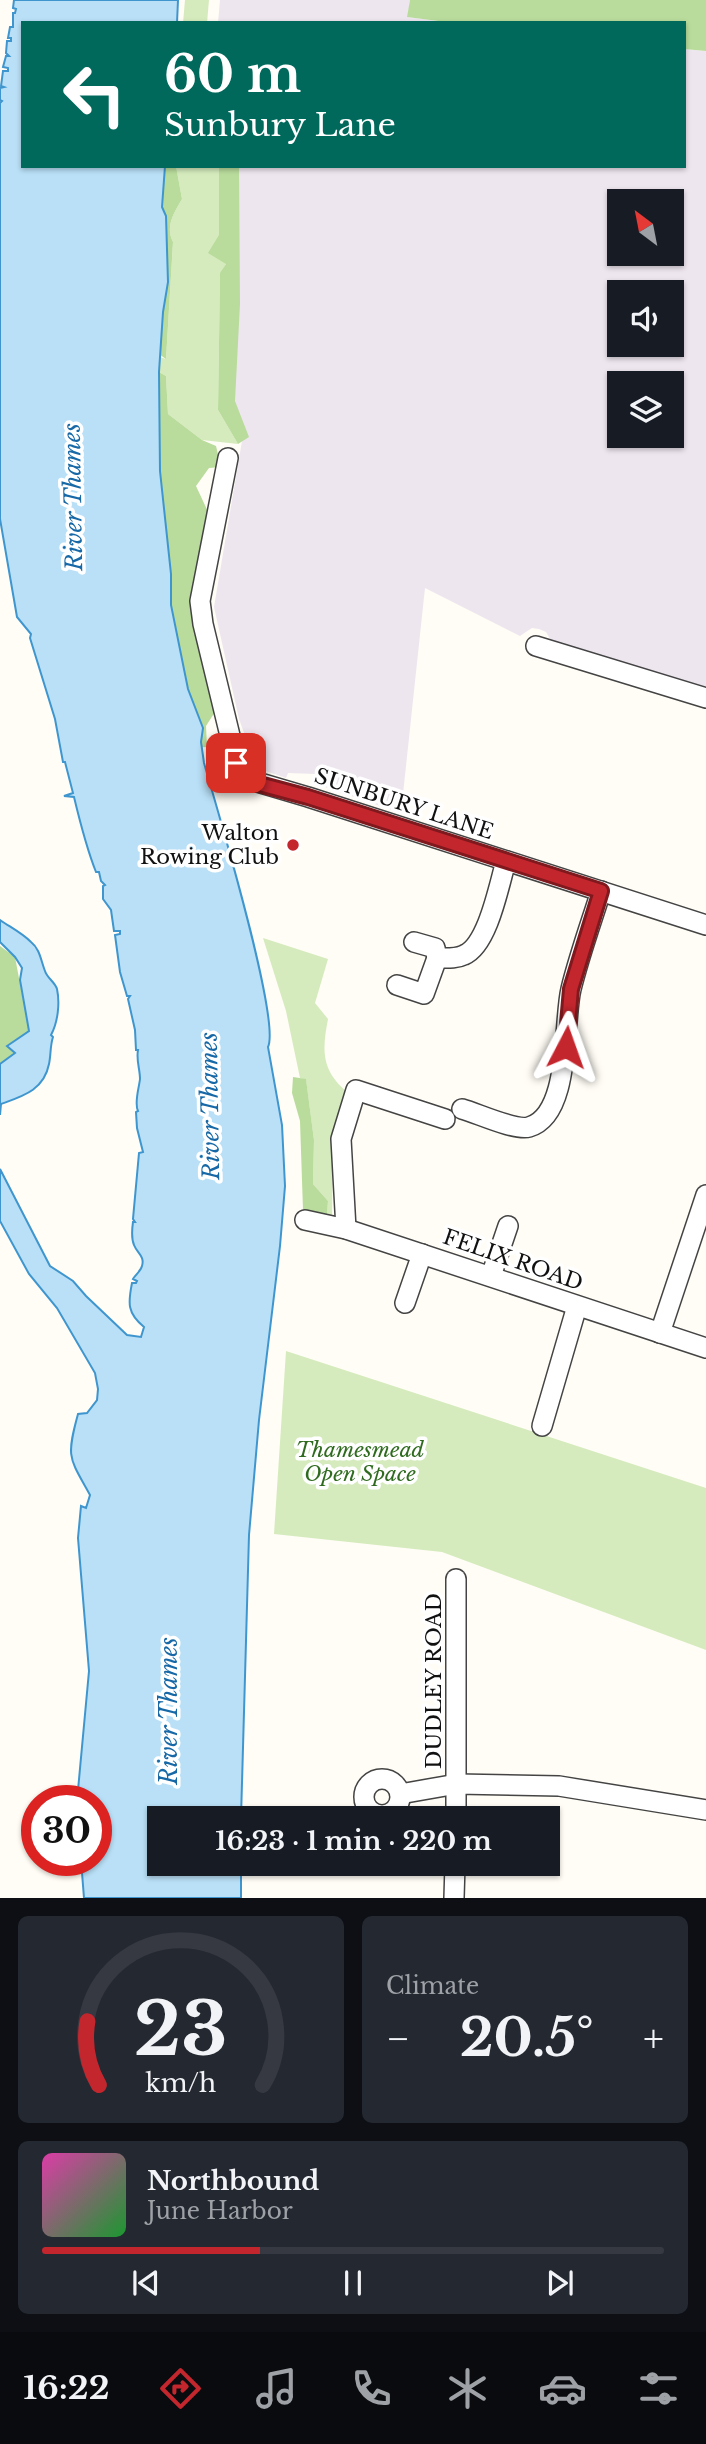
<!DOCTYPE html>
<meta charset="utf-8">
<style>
:root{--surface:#171b24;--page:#242831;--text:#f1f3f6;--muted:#9ea1a6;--line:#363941;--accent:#c4262e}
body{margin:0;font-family:"Libre Baskerville",serif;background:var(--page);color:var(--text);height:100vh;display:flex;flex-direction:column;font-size:26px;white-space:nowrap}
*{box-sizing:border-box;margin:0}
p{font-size:23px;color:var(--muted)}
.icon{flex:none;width:38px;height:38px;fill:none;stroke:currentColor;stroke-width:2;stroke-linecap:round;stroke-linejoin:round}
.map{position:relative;height:1898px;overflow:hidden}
.sheet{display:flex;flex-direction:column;gap:18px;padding:18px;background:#0d0f14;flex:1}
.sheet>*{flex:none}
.hud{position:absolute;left:21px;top:21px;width:665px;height:147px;border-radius:0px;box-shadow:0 2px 5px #0004;background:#00695c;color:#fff;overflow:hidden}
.needle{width:46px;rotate:328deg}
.buttons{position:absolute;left:607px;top:189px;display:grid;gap:14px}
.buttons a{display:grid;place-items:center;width:77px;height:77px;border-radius:0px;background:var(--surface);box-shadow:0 2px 5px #0004;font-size:35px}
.speed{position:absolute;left:21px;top:1785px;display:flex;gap:14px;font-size:35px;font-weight:700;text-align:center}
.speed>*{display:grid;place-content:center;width:91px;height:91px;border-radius:50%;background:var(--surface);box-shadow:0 2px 5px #0004;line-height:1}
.speed .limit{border:10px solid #d22;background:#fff;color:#111}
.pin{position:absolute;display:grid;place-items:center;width:60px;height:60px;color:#fff;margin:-30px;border-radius:14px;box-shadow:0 4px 10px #0006}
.me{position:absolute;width:77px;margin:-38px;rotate:4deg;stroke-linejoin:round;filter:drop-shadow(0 0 5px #0008)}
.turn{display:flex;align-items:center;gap:24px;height:147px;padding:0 28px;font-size:32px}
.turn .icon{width:91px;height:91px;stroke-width:2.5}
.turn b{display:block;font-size:49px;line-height:60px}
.big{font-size:52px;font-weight:700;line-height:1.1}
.sheet .widget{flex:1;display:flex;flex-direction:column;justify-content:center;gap:10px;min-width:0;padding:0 24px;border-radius:10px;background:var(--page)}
.sheet .dial{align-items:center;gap:0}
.dial svg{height:182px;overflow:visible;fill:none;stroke:var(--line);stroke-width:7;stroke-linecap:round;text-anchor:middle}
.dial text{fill:var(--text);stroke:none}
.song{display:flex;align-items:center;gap:21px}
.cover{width:84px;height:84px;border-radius:10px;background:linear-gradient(135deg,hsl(320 70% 55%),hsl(130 70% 35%))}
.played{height:7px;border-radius:4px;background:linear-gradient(90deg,var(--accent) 35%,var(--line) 35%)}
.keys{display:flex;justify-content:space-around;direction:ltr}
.heat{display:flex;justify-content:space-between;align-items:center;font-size:38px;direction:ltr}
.sheet .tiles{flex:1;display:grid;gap:18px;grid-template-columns:1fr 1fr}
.widget:last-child{grid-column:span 2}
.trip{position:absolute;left:147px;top:1806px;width:413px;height:70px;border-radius:0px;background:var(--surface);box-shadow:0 2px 5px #0004;font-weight:700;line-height:70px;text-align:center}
.menu{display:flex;height:112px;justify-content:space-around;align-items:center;background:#090b0e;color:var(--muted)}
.menu .icon{width:49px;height:49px}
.menu .selected{color:var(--accent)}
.menu b{font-size:32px;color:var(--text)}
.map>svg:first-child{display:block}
.industrial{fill:#eee6ef;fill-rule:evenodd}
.green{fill:#d5ebbd}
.forest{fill:#b9dc9c}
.water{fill:#b9e0f7;stroke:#3f96cf;stroke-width:2}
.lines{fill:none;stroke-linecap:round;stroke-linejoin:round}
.minor-casing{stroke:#444;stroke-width:22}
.minor{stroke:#fff;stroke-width:19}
.route-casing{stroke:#7f191e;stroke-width:18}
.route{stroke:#c4262e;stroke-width:12}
.poi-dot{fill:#c4262e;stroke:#fff;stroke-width:2.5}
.labels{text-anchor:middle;stroke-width:7;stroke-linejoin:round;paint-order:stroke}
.street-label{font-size:21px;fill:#111;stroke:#fff}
.poi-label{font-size:21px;fill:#111;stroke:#fff;text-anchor:end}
.park-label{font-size:21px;font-style:italic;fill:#2f6b1f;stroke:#fff}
.water-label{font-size:23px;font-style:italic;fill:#1768a6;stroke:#fff}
</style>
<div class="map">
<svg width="706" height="1898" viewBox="0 0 706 1898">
<rect width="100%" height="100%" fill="#fffdf5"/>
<g class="industrial">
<path d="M220,0H410L408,17L454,23H218Z"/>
<path d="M684,49L706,51V689L553,644L546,632L539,629L532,628L520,636L425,588L401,813L322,786L315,774L288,773L286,778L257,768L239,719L214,607L243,435L230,402L226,166H684ZM620,201H672V254H620ZM620,292H672V345H620ZM620,383H672V436H620Z"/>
</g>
<g class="green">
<path d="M185,0H209L207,23H183Z"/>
<path d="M176,166H219V235L226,264L220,274L218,410L238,444L202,440L168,414L166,376L159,372L160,357L166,359L173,242C165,226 174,213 182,199Z"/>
<path d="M263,938L328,959L315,1003L328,1019C322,1050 321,1070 347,1092L333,1139L332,1216L327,1215L328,1201L313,1184L314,1140L306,1080L300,1078L286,1011Z"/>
<path d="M286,1351L706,1488V1650L442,1552L274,1534Z"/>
</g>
<g class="forest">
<path d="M410,0H706V51L684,49V23H454L407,17Z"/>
<path d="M152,166H176L182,199C174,213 165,226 173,242L166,359L153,350Z"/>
<path d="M219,166H239L240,304L235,401L249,437L238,444L218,410L220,273L226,264L208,253L219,235Z"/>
<path d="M159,372L166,376L168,414L202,440L216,446L221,467L209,468L196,486L210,516L191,592L199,628L222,701L206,726L207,747L193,748L160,598Z"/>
<path d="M0,946L15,957L29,1031L8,1045L15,1053L0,1065Z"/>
<path d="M293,1077L306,1079L314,1140L313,1184L328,1201L327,1215L303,1210L300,1121L292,1093Z"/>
</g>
<g class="water">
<path d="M14,0H178L177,23H23V166H165L162,207L166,216L168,282L163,312L159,372L160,471L171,574V605L188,689L203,728L201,742L204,763C216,805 281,1020 268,1047L282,1125L285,1186L280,1246L259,1420L249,1535L241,1818H159V1864H241V1898H84L81,1860H96V1801H77L89,1671L78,1538L81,1506L86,1508L90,1495C69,1457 66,1458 78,1414L87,1413L97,1400L98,1389L95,1373L57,1308L29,1274L0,1221V1169L50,1266L73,1281L86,1296L127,1335L141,1337L144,1327C127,1313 128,1303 132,1283H136L137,1281L133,1279C135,1275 141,1271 142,1266C145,1256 137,1253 134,1245C131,1238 132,1229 133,1222H135L133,1219L139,1153L143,1152L137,1128L136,1112L138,1111C134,1103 139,1088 140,1079C140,1069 136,1060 138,1050H136L135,1030L128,999L130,996H127L120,972L115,935L120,934V931H114L111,910L103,899V886L105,885L101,881L99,872H96C86,847 80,822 74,797L64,796L73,793L65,762H63L55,719L30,638L31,634L17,617L0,519V103L2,101L0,100V88L4,87L1,86L3,71H8V68L3,67L6,56H9L6,53L7,41H11V38H8L10,27H13V13H15L16,9L13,8Z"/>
<path d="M0,920C10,927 22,933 31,942C40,949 41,961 45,971C47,978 55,982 57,989C60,1003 58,1022 51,1035L53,1037C50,1046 51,1055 49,1064C44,1090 23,1096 1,1104L0,1115V1064L15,1053L7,1046L29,1031L20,980L22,968L15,957L0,942Z"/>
</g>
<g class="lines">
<defs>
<g id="minor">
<path d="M228,458L200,601L203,624L240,777L308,797L706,925"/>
<path d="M536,646L706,698"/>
<path d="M414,942L435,948L437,958C446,958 456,959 464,955C488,945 499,885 506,861"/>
<path d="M397,985L424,994L437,958"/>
<path d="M462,1109C477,1113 515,1131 529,1127C571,1115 563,1022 571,989C579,956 591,923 601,891"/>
<path d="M305,1220L346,1229L706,1348"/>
<path d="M346,1229L341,1139L356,1090L445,1119"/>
<path d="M491,1276L508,1226"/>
<path d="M405,1303L422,1254"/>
<path d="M660,1333L706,1195"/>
<path d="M542,1426L577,1306"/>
<circle cx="382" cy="1797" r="18"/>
<path d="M400,1794L457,1784L559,1786L706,1810"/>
<path d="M456,1818V1579"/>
<path d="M454,1898L455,1864"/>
</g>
</defs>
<use href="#minor" class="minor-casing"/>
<use href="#minor" class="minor"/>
</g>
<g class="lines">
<defs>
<path id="route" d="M236,763L240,777L248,781L308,797L601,891L571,989L566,1047"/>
</defs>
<use href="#route" class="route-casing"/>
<use href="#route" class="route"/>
</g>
<circle class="poi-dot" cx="293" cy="845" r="7"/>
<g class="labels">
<g class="street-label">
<text transform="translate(404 804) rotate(18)" y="7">SUNBURY LANE</text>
<text transform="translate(513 1260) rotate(19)" y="7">FELIX ROAD</text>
<text transform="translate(434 1681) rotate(-90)" y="7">DUDLEY ROAD</text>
</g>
<g class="poi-label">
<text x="279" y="840">Walton<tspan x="279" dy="24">Rowing Club</tspan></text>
</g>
<g class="park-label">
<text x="360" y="1457">Thamesmead<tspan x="360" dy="24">Open Space</tspan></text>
</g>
<g class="water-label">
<text transform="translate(73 497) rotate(-91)" y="8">River Thames</text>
<text transform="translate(210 1106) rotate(-91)" y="8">River Thames</text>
<text transform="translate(169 1711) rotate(-90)" y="8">River Thames</text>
</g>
</g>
</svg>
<div class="buttons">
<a><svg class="needle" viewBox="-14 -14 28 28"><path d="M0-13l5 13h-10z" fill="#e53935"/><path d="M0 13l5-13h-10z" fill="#9ea1a6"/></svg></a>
<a><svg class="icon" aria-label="sound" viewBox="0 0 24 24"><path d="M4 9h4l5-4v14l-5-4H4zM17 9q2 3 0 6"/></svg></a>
<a><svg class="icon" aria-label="layers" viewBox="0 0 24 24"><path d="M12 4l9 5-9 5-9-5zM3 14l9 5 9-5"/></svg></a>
</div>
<div class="speed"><div class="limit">30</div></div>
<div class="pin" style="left:236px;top:763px;background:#d93025"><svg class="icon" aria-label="arrive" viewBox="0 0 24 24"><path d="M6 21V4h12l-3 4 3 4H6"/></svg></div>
<svg class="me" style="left:566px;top:1047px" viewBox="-20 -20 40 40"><path d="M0-17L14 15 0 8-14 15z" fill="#c4262e" stroke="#fff" stroke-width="4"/></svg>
<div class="trip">16:23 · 1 min · 220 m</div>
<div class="hud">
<div class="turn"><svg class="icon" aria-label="left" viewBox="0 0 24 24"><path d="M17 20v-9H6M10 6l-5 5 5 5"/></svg><div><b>60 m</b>Sunbury Lane</div></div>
</div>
</div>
<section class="sheet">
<div class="tiles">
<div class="widget dial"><svg viewBox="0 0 100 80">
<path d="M14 69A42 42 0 1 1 86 69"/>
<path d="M14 69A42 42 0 0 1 9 41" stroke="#c4262e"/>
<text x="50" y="56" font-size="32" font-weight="700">23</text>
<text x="50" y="72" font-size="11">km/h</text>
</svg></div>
<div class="widget"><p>Climate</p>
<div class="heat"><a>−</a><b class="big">20.5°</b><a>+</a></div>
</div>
<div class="widget">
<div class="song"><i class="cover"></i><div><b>Northbound</b><p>June Harbor</p></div></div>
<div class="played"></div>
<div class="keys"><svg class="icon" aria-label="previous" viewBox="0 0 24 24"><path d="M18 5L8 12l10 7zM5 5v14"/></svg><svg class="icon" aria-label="pause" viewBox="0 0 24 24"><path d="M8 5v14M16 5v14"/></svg><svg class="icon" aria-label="next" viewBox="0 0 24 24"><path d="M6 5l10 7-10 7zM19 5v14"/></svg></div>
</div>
</div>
</section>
<nav class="menu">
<b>16:22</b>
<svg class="icon selected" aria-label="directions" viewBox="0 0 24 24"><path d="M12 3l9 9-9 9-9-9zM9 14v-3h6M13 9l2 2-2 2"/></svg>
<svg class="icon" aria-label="music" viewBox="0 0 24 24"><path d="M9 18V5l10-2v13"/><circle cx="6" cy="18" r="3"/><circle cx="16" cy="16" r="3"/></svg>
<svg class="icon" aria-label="phone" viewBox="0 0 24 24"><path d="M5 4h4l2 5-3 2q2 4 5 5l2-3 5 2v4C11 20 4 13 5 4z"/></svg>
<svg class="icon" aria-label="climate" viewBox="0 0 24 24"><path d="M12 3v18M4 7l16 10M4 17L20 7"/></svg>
<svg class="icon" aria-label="car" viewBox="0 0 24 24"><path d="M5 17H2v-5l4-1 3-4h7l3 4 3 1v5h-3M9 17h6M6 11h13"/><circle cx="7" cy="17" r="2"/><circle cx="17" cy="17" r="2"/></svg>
<svg class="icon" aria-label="filters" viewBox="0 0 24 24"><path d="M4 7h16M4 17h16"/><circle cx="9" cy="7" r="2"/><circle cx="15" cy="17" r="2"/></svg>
</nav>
